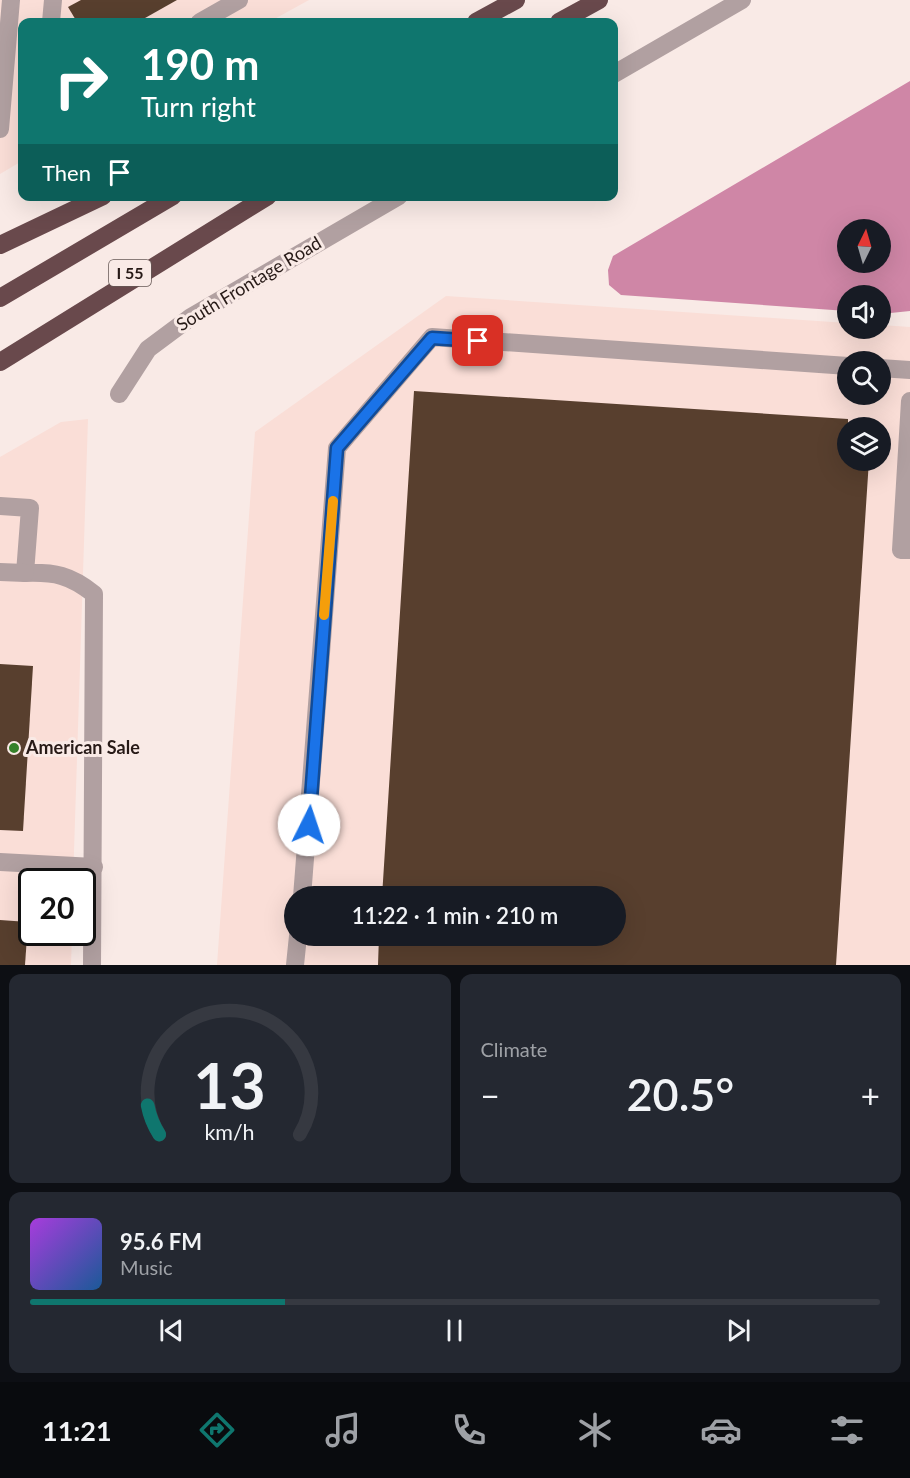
<!DOCTYPE html>
<meta charset="utf-8">
<style>
:root{--surface:#171b24;--page:#242831;--text:#f1f3f6;--muted:#9ea1a6;--line:#363941;--accent:#0f766e}
body{margin:0;font-family:Lato,sans-serif;background:var(--page);color:var(--text);height:100vh;display:flex;flex-direction:column;font-size:22px;white-space:nowrap}
*{box-sizing:border-box;margin:0}
p{font-size:20px;color:var(--muted)}
.icon{flex:none;width:33px;height:33px;fill:none;stroke:currentColor;stroke-width:2;stroke-linecap:round;stroke-linejoin:round}
.map{position:relative;height:965px;overflow:hidden}
.side{display:flex;flex-direction:column;gap:9px;padding:9px;background:#0d0f14;flex:1}
.side>*{flex:none}
.hud{position:absolute;left:18px;top:18px;width:600px;height:183px;border-radius:12px;box-shadow:0 6px 24px #0002;background:#0f766e;color:#fff;overflow:hidden}
.needle{width:39px;rotate:5deg}
.fabs{position:absolute;left:837px;top:219px;display:grid;gap:12px}
.fabs a{display:grid;place-items:center;width:54px;height:54px;border-radius:50%;background:var(--surface);box-shadow:0 6px 24px #0002;font-size:30px}
.speed{position:absolute;left:18px;top:868px;display:flex;gap:12px;font-size:30px;font-weight:700;text-align:center}
.speed>*{display:grid;place-content:center;width:78px;height:78px;border-radius:50%;background:var(--surface);box-shadow:0 6px 24px #0002;line-height:1}
.speed .limit{border:3px solid #111;border-radius:9px;background:#fff;color:#111}
.pin{position:absolute;display:grid;place-items:center;width:51px;height:51px;color:#fff;margin:-26px;border-radius:12px;box-shadow:0 3px 9px #0006}
.me{position:absolute;width:66px;margin:-33px;rotate:4deg;stroke-linejoin:round;filter:drop-shadow(0 0 4px #0008)}
.turn{display:flex;align-items:center;gap:21px;height:126px;padding:0 24px;font-size:27px}
.turn .icon{width:78px;height:78px;stroke-width:2.5}
.turn b{display:block;font-size:42px;line-height:51px}
.then{display:flex;align-items:center;height:57px;padding:0 24px;background:#0003;gap:12px;font-size:22px}
.big{font-size:45px;font-weight:600;line-height:1.1}
.side .widget{flex:1;display:flex;flex-direction:column;justify-content:center;gap:9px;min-width:0;padding:0 21px;border-radius:12px;background:var(--page)}
.side .dial{align-items:center;gap:0}
.dial svg{height:156px;overflow:visible;fill:none;stroke:var(--line);stroke-width:7;stroke-linecap:round;text-anchor:middle}
.dial text{fill:var(--text);stroke:none}
.song{display:flex;align-items:center;gap:18px}
.cover{width:72px;height:72px;border-radius:9px;background:linear-gradient(135deg,hsl(280 70% 55%),hsl(210 70% 35%))}
.played{height:6px;border-radius:3px;background:linear-gradient(90deg,var(--accent) 30%,var(--line) 30%)}
.keys{display:flex;justify-content:space-around;direction:ltr}
.heat{display:flex;justify-content:space-between;align-items:center;font-size:33px;direction:ltr}
.side .tiles{flex:1;display:grid;gap:9px;grid-template-columns:1fr 1fr}
.widget:last-child{grid-column:span 2}
.trip{position:absolute;left:284px;top:886px;width:342px;height:60px;border-radius:30px;background:var(--surface);box-shadow:0 6px 24px #0002;font-weight:600;line-height:60px;text-align:center}
.menu{display:flex;height:96px;justify-content:space-around;align-items:center;background:#090b0e;color:var(--muted)}
.menu .icon{width:42px;height:42px}
.menu .selected{color:var(--accent)}
.menu b{font-size:27px;color:var(--text)}
.map>svg:first-child{display:block}
.built{fill:#faded7;fill-rule:evenodd}
.water{fill:#cf86a6;fill-rule:evenodd}
.building{fill:#583f2e}
.lines{fill:none;stroke-linecap:round;stroke-linejoin:round}
.minor{stroke:#b1a0a1;stroke-width:18}
.highway{stroke:#69494c;stroke-width:18}
.route-casing{stroke:#114b97;stroke-width:15}
.route{stroke:#1a73e8;stroke-width:10}
.slow{stroke:#f59e0b;stroke-width:10}
.poi-dot{fill:#35812a;stroke:#f9eae6;stroke-width:2}
.labels{text-anchor:middle;stroke-width:6;stroke-linejoin:round;paint-order:stroke}
.shield{fill:#f9eae6;stroke:#665855;stroke-width:1.5}
.shield-label{font-size:16px;font-weight:bold;fill:#271a17}
.street-label{font-size:18px;fill:#271a17;stroke:#f9eae6}
.poi-label{font-size:18px;font-weight:bold;fill:#271a17;stroke:#f9eae6;text-anchor:start}
</style>
<div class="map">
<svg width="910" height="965" viewBox="0 0 910 965">
<rect width="100%" height="100%" fill="#f9eae6"/>
<g class="built">
<path d="M0,0H309L269,22H22V161L0,174Z"/>
<path d="M446,296L847,323L848,328H880L881,325L910,327V965H217L255,432ZM848,362H880V394H848ZM848,428H880V460H848ZM294,897H615V936H294Z"/>
<path d="M88,419L73,882H32V933H72L71,965H0V457L61,422Z"/>
</g>
<path class="water" d="M910,81V311L881,314L880,296H848L847,311L621,295L609,285L608,270L613,256ZM848,230H880V262H848Z"/>
<g class="building">
<path d="M81,0H177L138,22H77L68,7Z"/>
<path d="M414,391L848,419V460H869L836,965H378L379,936H615V897H382Z"/>
<path d="M0,664L33,666L23,831L0,830Z"/>
<path d="M0,920L28,922L25,965H0Z"/>
</g>
<g class="lines">
<g class="minor">
<path d="M51,22L53,0"/>
<path d="M200,22L239,0"/>
<path d="M614,74L742,0"/>
<path d="M0,129L11,0"/>
<path d="M880,368L910,370"/>
<path d="M119,394L148,349L191,317L399,196"/>
<path d="M910,401L901,550H910"/>
<path d="M0,506L30,508L25,573C55,572 70,575 94,594L92,965"/>
<path d="M0,572L25,573"/>
<path d="M0,862L94,867"/>
<path d="M302,897L337,448L432,337L848,366"/>
<path d="M295,965L298,936"/>
</g>
<g class="highway">
<path d="M476,22L516,0"/>
<path d="M559,22L599,0"/>
<path d="M0,245L103,196"/>
<path d="M0,298L173,196"/>
<path d="M0,362L268,196"/>
</g>
</g>
<g class="lines">
<defs>
<path id="route" d="M309,825L337,448L432,338L478,341"/>
</defs>
<use href="#route" class="route-casing"/>
<use href="#route" class="route"/>
<path class="slow" d="M324,615L333,501"/>
</g>
<circle class="poi-dot" cx="14" cy="748" r="6"/>
<g class="labels">
<rect class="shield" x="109" y="260" width="42" height="26" rx="4.5"/>
<g class="shield-label">
<text x="130" y="279">I 55</text>
</g>
<g class="street-label">
<text transform="translate(249 284) rotate(-31)" y="6">South Frontage Road</text>
</g>
<g class="poi-label">
<text x="26" y="754">American Sale</text>
</g>
</g>
</svg>
<div class="fabs">
<a><svg class="needle" viewBox="-14 -14 28 28"><path d="M0-13l5 13h-10z" fill="#e53935"/><path d="M0 13l5-13h-10z" fill="#9ea1a6"/></svg></a>
<a><svg class="icon" aria-label="sound" viewBox="0 0 24 24"><path d="M4 9h4l5-4v14l-5-4H4zM17 9q2 3 0 6"/></svg></a>
<a><svg class="icon" aria-label="search" viewBox="0 0 24 24"><circle cx="10" cy="10" r="6"/><path d="M15 15l6 6"/></svg></a>
<a><svg class="icon" aria-label="layers" viewBox="0 0 24 24"><path d="M12 4l9 5-9 5-9-5zM3 14l9 5 9-5"/></svg></a>
</div>
<div class="speed"><div class="limit">20</div></div>
<div class="pin" style="left:478px;top:341px;background:#d93025"><svg class="icon" aria-label="arrive" viewBox="0 0 24 24"><path d="M6 21V4h12l-3 4 3 4H6"/></svg></div>
<svg class="me" style="left:309px;top:825px" viewBox="-20 -20 40 40"><circle r="19" fill="#fff"/><path d="M0-13L10 11 0 6-10 11z" fill="#1a73e8"/></svg>
<div class="trip">11:22 · 1 min · 210 m</div>
<div class="hud">
<div class="turn"><svg class="icon" aria-label="right" viewBox="0 0 24 24"><path d="M7 20v-9h11M14 6l5 5-5 5"/></svg><div><b>190 m</b>Turn right</div></div>
<div class="then">Then<svg class="icon" aria-label="arrive" viewBox="0 0 24 24"><path d="M6 21V4h12l-3 4 3 4H6"/></svg></div>
</div>
</div>
<section class="side">
<div class="tiles">
<div class="widget dial"><svg viewBox="0 0 100 80">
<path d="M14 69A42 42 0 1 1 86 69"/>
<path d="M14 69A42 42 0 0 1 8 54" stroke="#0f766e"/>
<text x="50" y="56" font-size="32" font-weight="700">13</text>
<text x="50" y="72" font-size="11">km/h</text>
</svg></div>
<div class="widget"><p>Climate</p>
<div class="heat"><a>−</a><b class="big">20.5°</b><a>+</a></div>
</div>
<div class="widget">
<div class="song"><i class="cover"></i><div><b>95.6 FM</b><p>Music</p></div></div>
<div class="played"></div>
<div class="keys"><svg class="icon" aria-label="previous" viewBox="0 0 24 24"><path d="M18 5L8 12l10 7zM5 5v14"/></svg><svg class="icon" aria-label="pause" viewBox="0 0 24 24"><path d="M8 5v14M16 5v14"/></svg><svg class="icon" aria-label="next" viewBox="0 0 24 24"><path d="M6 5l10 7-10 7zM19 5v14"/></svg></div>
</div>
</div>
</section>
<nav class="menu">
<b>11:21</b>
<svg class="icon selected" aria-label="directions" viewBox="0 0 24 24"><path d="M12 3l9 9-9 9-9-9zM9 14v-3h6M13 9l2 2-2 2"/></svg>
<svg class="icon" aria-label="music" viewBox="0 0 24 24"><path d="M9 18V5l10-2v13"/><circle cx="6" cy="18" r="3"/><circle cx="16" cy="16" r="3"/></svg>
<svg class="icon" aria-label="phone" viewBox="0 0 24 24"><path d="M5 4h4l2 5-3 2q2 4 5 5l2-3 5 2v4C11 20 4 13 5 4z"/></svg>
<svg class="icon" aria-label="climate" viewBox="0 0 24 24"><path d="M12 3v18M4 7l16 10M4 17L20 7"/></svg>
<svg class="icon" aria-label="car" viewBox="0 0 24 24"><path d="M5 17H2v-5l4-1 3-4h7l3 4 3 1v5h-3M9 17h6M6 11h13"/><circle cx="7" cy="17" r="2"/><circle cx="17" cy="17" r="2"/></svg>
<svg class="icon" aria-label="filters" viewBox="0 0 24 24"><path d="M4 7h16M4 17h16"/><circle cx="9" cy="7" r="2"/><circle cx="15" cy="17" r="2"/></svg>
</nav>
